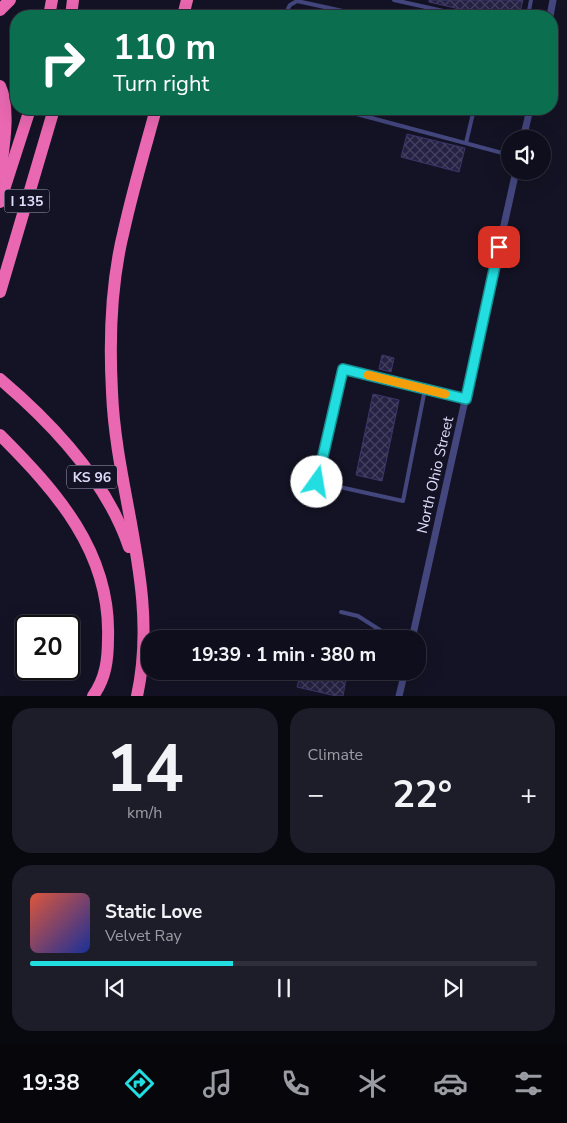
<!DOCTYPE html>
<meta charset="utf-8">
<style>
:root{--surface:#0f0e1c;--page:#1d1c29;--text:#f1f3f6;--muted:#9b9ca3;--line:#2f2e3b;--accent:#22dee0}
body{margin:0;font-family:"Nunito Sans",sans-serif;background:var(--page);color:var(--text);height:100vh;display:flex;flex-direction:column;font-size:19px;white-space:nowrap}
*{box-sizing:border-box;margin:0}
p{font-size:16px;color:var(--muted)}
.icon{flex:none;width:28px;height:28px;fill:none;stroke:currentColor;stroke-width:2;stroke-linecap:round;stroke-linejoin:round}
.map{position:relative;height:696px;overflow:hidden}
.panel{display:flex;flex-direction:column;gap:12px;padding:12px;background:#08080f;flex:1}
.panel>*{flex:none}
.guide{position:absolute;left:10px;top:10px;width:548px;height:105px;border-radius:20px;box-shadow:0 5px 20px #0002,0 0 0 1px var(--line);background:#0b6e4f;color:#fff;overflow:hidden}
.controls{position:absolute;left:501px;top:130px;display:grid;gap:10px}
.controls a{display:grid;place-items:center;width:50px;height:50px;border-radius:50%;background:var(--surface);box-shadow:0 5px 20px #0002,0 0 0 1px var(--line);font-size:25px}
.speed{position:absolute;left:15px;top:615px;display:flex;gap:10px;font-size:25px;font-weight:700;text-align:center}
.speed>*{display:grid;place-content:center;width:65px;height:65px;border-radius:50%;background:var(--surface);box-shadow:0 5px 20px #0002,0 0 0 1px var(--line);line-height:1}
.speed .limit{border:2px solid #111;border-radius:8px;background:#fff;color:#111}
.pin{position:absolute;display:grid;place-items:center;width:42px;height:42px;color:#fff;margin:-21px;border-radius:10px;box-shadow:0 2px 8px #0006}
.me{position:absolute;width:55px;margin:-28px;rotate:13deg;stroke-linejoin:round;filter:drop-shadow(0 0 4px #0008)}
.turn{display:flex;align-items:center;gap:18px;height:105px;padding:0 20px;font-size:22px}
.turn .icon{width:65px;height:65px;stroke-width:2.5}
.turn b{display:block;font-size:35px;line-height:42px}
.big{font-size:38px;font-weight:700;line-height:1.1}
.panel .widget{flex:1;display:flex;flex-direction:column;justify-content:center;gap:8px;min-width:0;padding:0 18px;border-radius:20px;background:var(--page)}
.panel .dial{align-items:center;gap:0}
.dial b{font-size:65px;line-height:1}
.song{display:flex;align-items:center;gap:15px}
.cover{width:60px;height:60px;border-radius:8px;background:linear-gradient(135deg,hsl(10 70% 55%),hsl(230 70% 35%))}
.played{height:5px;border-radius:2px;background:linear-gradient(90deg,var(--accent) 40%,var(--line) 40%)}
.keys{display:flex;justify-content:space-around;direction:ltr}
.heat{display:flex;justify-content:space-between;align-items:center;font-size:28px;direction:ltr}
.panel .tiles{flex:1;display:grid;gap:12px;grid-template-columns:1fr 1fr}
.widget:last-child{grid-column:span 2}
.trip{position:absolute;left:141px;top:630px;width:285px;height:50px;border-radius:20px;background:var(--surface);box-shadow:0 5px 20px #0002,0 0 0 1px var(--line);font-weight:700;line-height:50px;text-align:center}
.tabs{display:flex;height:80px;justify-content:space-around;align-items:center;background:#06060b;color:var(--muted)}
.tabs .icon{width:35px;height:35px}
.tabs .on{color:var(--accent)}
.tabs b{font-size:22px;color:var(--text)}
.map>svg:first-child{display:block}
.building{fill:url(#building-cross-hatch);stroke:#3d376c}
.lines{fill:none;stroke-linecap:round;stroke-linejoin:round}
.lane{stroke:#44477e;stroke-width:4}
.street{stroke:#44477e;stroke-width:7}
.highway{stroke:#ea68b1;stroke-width:12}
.route-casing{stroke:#169092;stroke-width:12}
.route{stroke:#22dee0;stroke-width:9}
.slow{stroke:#f59e0b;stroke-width:9}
.labels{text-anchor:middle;stroke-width:5;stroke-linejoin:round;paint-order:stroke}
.shield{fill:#141325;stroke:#a1a0ba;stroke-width:1}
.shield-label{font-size:14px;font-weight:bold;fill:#dddcfa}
.street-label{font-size:15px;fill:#dddcfa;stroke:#141325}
</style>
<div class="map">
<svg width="567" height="696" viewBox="0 0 567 696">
<defs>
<pattern id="building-cross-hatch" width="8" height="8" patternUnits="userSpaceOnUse" patternTransform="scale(1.25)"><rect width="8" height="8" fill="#252244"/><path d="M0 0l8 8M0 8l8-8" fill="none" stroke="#444260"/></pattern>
</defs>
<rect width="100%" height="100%" fill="#141325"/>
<g class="building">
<path d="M429,0H523L519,16H490L429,2Z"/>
<path d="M407,134L465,148L459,172L401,157Z"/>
<path d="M382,355L394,358L391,372L379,369Z"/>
<path d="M373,394L399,400L382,481L356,475Z"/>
<path d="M301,671H333L347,674L343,696H336L297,687Z"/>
</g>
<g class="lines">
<g class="lane">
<path d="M394,0L466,16"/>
<path d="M284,16L290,5L297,1L366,16"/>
<path d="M528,16L531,0"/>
<path d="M338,109L510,155"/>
<path d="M466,143L474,109"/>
<path d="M425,389L403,501L317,482L343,369L466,399"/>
<path d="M341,612L358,616L394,639"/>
</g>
<g class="street">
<path d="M550,16L553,0"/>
<path d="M523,139L530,109"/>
<path d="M412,639L516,171"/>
<path d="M399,696L405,671"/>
</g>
<g class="highway">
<path d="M0,10L10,0"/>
<path d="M49,16L52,0"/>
<path d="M71,16L73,0"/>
<path d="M183,16L187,0"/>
<path d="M0,86C11,110 3,150 0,176"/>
<path d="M0,202L30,109"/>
<path d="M0,292L54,109"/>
<path d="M0,379C52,423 107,482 129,547"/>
<path d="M0,435C56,491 111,552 108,638C108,659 106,678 93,696"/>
<path d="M137,696C160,592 116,494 112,392C109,338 111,282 124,230C133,189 145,149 156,109"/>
</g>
</g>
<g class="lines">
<defs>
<path id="route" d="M317,482L343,369L466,399L499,247"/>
</defs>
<use href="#route" class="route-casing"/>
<use href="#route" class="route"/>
<path class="slow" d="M368,375L445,394"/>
</g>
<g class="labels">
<g class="shield">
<rect x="4.5" y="189.5" width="45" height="23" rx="4"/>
<rect x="67" y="465.5" width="50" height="23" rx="4"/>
</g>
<g class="shield-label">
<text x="27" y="206">I 135</text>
<text x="92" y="482">KS 96</text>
</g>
<g class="street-label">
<text transform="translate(435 475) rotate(-77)" y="5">North Ohio Street</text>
</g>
</g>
</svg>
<div class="controls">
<a><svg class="icon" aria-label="sound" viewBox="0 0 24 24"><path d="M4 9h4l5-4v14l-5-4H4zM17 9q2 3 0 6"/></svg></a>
</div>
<div class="speed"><div class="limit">20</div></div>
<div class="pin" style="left:499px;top:247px;background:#d93025"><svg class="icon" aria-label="arrive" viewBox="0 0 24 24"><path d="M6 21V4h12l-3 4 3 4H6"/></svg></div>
<svg class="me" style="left:317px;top:482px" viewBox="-20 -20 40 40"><circle r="19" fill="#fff"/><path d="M0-13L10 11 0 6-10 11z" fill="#22dee0"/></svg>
<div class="trip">19:39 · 1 min · 380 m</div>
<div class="guide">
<div class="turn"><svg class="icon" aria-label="right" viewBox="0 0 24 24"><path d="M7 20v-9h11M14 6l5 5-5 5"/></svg><div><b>110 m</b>Turn right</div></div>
</div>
</div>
<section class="panel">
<div class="tiles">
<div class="widget dial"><b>14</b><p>km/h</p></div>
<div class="widget"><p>Climate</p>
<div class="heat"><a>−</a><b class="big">22°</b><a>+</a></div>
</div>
<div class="widget">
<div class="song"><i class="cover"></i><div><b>Static Love</b><p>Velvet Ray</p></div></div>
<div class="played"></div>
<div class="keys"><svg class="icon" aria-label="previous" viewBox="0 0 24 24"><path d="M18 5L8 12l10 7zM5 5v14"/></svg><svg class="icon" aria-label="pause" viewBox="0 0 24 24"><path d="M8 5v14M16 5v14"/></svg><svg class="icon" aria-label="next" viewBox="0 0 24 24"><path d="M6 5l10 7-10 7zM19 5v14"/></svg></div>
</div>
</div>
</section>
<nav class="tabs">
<b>19:38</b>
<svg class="icon on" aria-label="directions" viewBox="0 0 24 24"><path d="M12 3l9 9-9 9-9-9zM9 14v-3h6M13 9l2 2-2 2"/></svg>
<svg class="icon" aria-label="music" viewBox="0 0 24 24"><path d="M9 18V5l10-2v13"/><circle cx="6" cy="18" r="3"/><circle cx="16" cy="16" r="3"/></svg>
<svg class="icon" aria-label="phone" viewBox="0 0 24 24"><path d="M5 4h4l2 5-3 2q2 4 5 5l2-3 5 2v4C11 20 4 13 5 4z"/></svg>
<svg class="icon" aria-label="climate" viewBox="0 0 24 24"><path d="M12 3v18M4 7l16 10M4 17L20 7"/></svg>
<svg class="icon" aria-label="car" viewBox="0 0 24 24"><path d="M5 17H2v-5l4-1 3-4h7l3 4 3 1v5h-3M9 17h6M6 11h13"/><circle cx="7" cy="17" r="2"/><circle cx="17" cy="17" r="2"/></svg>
<svg class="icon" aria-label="filters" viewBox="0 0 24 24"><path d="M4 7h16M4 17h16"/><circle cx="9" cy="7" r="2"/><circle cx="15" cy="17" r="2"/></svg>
</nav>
